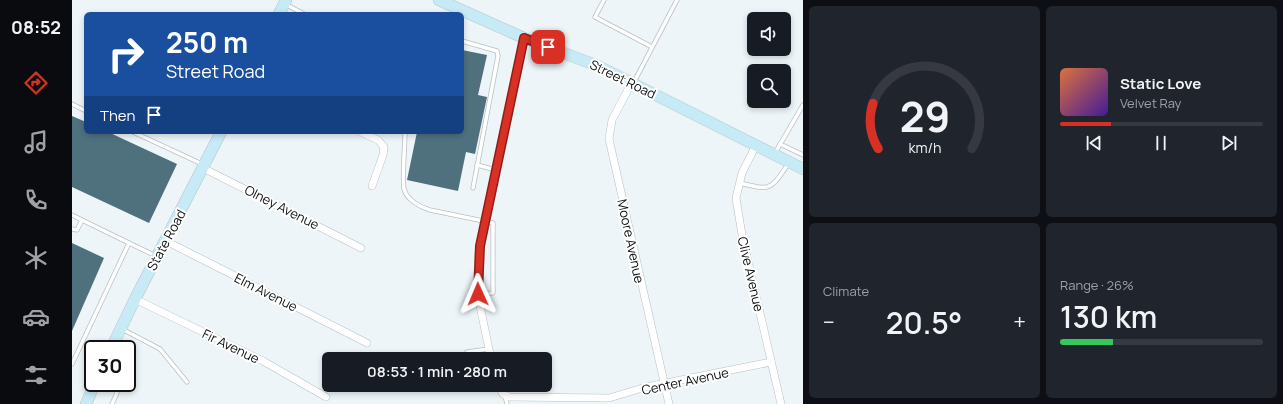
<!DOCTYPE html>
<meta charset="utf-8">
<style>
:root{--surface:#171b24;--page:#20242c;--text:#f1f3f6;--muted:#9ea1a6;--line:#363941;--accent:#d93025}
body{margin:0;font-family:Manrope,sans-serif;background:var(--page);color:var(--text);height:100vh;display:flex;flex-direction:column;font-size:15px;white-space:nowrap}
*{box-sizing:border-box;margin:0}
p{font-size:13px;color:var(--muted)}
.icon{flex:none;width:22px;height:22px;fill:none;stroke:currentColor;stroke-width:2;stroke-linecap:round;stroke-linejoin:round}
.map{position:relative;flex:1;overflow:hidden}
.drawer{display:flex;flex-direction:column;gap:6px;padding:6px;background:#0d0f14;width:480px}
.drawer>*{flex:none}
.banner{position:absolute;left:12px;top:12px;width:380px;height:122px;border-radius:6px;box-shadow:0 2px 6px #0003;background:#1a4fa0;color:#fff;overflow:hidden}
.buttons{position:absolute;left:675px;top:12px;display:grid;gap:8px}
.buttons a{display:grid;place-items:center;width:44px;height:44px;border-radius:6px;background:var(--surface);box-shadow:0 2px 6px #0003;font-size:20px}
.speed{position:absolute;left:12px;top:340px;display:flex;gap:8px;font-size:20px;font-weight:700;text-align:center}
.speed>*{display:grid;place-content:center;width:52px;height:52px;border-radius:50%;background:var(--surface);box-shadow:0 2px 6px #0003;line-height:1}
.speed .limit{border:2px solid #111;border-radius:6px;background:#fff;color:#111}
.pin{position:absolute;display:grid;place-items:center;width:34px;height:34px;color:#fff;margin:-17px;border-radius:8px;box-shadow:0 2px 6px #0006}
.me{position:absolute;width:44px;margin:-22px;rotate:359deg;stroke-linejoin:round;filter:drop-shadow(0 0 3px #0008)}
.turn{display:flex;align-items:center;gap:14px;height:84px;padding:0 16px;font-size:18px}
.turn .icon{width:52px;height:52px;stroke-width:2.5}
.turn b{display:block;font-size:28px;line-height:34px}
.then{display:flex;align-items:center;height:38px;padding:0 16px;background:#0003;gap:8px;font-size:15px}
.big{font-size:30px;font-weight:600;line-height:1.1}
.drawer .tile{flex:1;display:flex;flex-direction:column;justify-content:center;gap:6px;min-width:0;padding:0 14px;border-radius:6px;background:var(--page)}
.drawer .dial{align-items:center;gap:0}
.dial svg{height:104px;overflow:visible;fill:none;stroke:var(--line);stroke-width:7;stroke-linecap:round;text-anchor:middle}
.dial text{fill:var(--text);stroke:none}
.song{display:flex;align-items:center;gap:12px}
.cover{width:48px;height:48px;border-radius:6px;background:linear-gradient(135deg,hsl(20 70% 55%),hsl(260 70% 35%))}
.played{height:4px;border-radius:2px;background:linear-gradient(90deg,var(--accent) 25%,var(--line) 25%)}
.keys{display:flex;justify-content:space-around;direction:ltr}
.heat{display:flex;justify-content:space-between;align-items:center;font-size:22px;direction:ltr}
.charge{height:6px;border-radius:3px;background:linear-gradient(90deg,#34c759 26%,var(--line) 0)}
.drawer .tiles{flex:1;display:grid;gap:6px;grid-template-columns:repeat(2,1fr)}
.trip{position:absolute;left:250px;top:352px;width:230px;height:40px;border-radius:6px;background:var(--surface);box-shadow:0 2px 6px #0003;font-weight:600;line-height:40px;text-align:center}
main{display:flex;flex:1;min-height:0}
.tab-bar{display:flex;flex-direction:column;width:72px;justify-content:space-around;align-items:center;background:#090b0e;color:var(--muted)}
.tab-bar .icon{width:28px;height:28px}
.tab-bar .on{color:var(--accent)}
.tab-bar b{font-size:18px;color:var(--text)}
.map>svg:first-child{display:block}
.building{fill:#4f717e}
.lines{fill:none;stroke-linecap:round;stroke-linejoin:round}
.lane-casing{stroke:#b8c0c3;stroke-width:5}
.street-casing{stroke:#b8c0c3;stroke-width:8}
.secondary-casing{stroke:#b8c0c3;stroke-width:12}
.lane{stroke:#fff;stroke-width:3.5}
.street{stroke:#fff;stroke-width:7}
.secondary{stroke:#c6ebf7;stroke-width:11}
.route-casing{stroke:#8d1f18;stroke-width:10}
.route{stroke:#d93025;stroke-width:7}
.labels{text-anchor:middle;stroke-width:4;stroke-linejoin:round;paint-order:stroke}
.street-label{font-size:13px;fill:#0a0d0e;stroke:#fff}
</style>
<main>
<nav class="tab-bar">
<b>08:52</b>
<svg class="icon on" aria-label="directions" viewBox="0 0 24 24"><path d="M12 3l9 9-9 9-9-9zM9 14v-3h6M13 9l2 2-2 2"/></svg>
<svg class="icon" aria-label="music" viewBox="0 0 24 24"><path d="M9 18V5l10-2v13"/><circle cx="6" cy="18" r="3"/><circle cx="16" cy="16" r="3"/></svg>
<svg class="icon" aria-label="phone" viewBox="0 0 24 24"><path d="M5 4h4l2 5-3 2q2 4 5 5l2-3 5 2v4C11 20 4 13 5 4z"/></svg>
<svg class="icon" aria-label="climate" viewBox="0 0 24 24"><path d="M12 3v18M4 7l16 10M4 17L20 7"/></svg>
<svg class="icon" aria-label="car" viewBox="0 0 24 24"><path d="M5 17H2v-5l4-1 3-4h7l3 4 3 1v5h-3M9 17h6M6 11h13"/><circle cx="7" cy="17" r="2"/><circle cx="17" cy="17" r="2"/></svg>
<svg class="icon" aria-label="filters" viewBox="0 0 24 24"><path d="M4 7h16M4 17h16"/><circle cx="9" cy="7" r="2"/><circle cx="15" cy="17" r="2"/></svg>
</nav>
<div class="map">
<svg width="731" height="404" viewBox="0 0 731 404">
<rect width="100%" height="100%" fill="#edf5f8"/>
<g class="building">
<path d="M390,50L415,55L406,95L415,97L403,154L394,152L386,191L335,180L345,132H390Z"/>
<path d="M0,116L14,122V132H36L105,164L77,223L0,187Z"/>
<path d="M0,243L32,258L0,331Z"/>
</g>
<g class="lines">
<defs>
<g id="lane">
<path d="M532,0L523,17L580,47"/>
<path d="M213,4L232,14"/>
<path d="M390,41L425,51L426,56L401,188"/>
<path d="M562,82L605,0"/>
<path d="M0,104L14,111"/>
<path d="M61,132L130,164"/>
<path d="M333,132C333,145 330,177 332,189C335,200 348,207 358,210L421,223V293L407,294"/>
<path d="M708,144L731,155"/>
<path d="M703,153L731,105"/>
<path d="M405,165L424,170"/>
<path d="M668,183C700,191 698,190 717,163"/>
<path d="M0,215L10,220"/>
<path d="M0,229L5,230L10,220L57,243"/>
<path d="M50,329L88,349L115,382"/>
<path d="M395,352L417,349"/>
<path d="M55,355L57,356L55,361"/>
<path d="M0,364L57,243L84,256"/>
<path d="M433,396L435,404"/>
<path d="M40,404L45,393L42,387L44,383"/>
</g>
<g id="street">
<path d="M560,82L540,120L537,139L597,404"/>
<path d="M289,132L306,140L312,147L311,155L300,186"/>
<path d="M684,145L670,173L664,198L670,235L709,404"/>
<path d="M131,168L289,248"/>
<path d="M94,241L295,343"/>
<path d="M63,299L191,361L254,397"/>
<path d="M419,359L407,301L406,256L452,38"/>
<path d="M426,385L431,394L437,397L537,398L574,387L699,362"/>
</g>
<g id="secondary">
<path d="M367,0L452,38L526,66L731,169"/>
<path d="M207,14L214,0"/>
<path d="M39,349L63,299L149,132"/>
<path d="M14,404L23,383"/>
</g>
</defs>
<use href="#lane" class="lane-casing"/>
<use href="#street" class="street-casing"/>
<use href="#secondary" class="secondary-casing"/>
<use href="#lane" class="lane"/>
<use href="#street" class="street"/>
<use href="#secondary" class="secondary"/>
</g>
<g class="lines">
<defs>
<path id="route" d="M406,294L408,246L452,38L476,47"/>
</defs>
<use href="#route" class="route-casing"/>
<use href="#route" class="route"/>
</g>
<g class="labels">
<g class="street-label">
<text transform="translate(551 79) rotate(26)" y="5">Street Road</text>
<text transform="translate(210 207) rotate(27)" y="5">Olney Avenue</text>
<text transform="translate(94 240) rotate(-62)" y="5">State Road</text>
<text transform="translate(559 241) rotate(78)" y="5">Moore Avenue</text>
<text transform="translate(679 274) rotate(77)" y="5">Clive Avenue</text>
<text transform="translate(194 292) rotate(27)" y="5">Elm Avenue</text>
<text transform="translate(159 346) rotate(26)" y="5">Fir Avenue</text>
<text transform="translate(613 381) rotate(-12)" y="5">Center Avenue</text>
</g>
</g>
</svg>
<div class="buttons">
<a><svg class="icon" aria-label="sound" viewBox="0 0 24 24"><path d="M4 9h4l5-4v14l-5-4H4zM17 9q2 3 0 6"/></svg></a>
<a><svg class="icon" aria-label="search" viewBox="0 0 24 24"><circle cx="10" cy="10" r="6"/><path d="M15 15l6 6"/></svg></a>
</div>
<div class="speed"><div class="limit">30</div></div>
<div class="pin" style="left:476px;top:47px;background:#d93025"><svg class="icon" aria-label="arrive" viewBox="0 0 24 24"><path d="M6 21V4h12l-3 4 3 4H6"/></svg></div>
<svg class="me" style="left:406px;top:294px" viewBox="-20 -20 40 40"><path d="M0-17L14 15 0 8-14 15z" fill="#d93025" stroke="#fff" stroke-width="4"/></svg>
<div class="trip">08:53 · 1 min · 280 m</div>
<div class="banner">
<div class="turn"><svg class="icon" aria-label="right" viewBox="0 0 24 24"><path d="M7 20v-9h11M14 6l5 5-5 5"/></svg><div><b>250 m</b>Street Road</div></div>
<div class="then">Then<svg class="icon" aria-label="arrive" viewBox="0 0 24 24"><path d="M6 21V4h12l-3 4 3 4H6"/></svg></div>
</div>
</div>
<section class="drawer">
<div class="tiles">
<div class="tile dial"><svg viewBox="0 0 100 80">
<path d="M14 69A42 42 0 1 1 86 69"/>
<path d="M14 69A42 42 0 0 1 10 34" stroke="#d93025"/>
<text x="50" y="56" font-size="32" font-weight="700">29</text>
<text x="50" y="72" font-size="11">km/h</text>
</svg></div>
<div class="tile">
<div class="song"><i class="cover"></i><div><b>Static Love</b><p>Velvet Ray</p></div></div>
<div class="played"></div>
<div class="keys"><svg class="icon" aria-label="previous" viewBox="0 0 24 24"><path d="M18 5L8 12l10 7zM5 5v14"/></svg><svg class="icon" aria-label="pause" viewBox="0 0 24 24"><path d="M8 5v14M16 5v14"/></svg><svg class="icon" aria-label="next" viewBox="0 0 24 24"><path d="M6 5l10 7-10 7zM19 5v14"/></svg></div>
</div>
<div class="tile"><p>Climate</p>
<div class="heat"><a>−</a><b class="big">20.5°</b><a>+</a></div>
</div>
<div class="tile"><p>Range · 26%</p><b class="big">130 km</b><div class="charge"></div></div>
</div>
</section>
</main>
